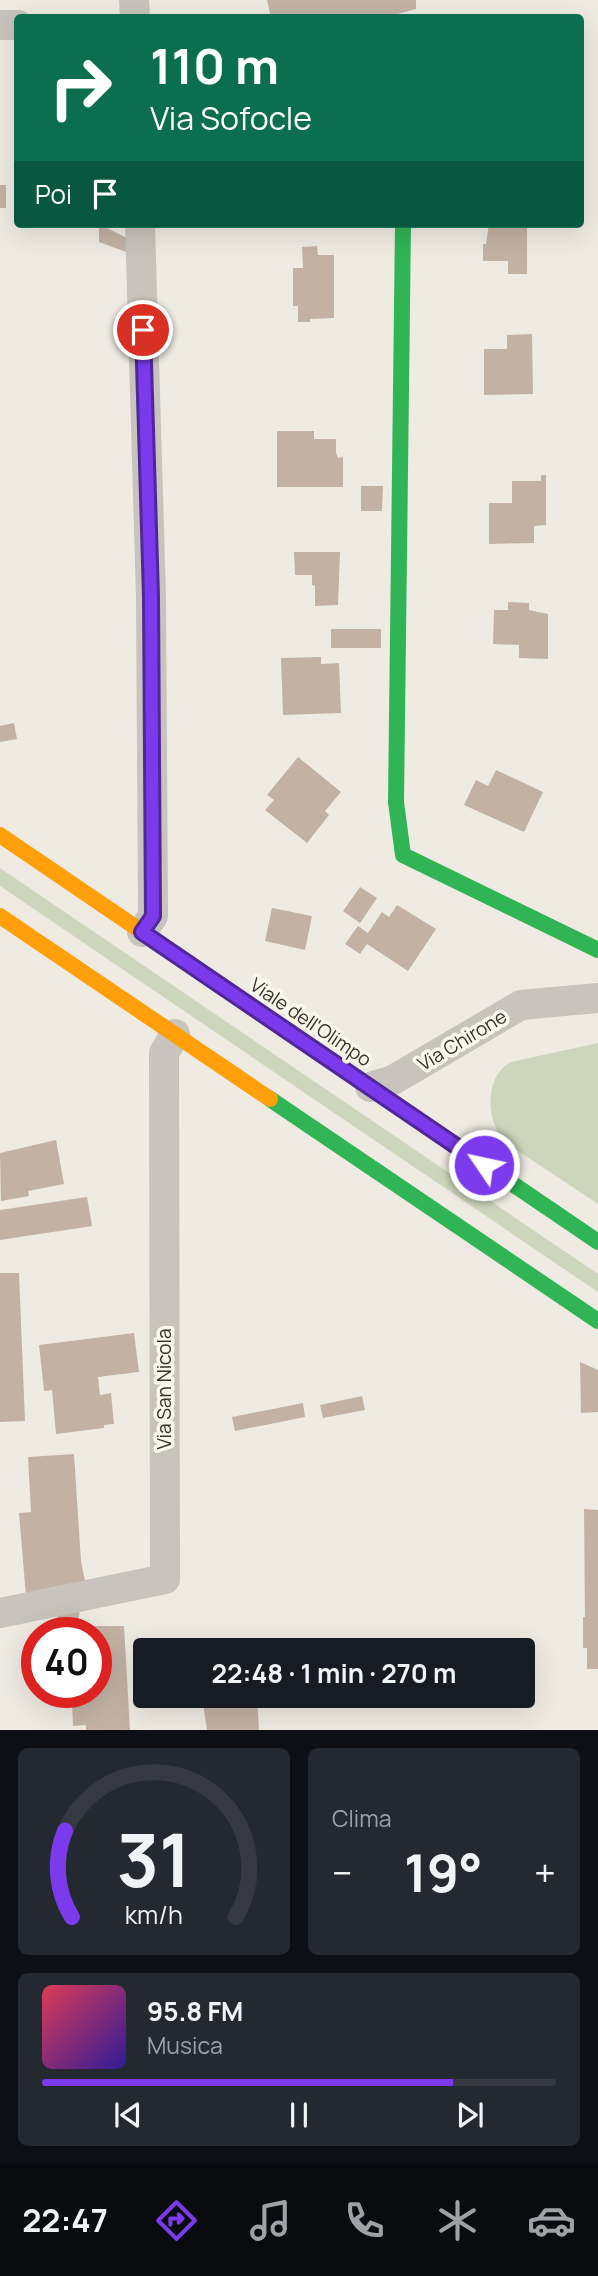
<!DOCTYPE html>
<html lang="it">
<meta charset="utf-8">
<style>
:root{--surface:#171b24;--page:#242831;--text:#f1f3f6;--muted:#9ea1a6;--line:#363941;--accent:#7c3aed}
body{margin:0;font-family:Manrope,sans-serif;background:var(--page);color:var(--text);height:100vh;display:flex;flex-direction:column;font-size:26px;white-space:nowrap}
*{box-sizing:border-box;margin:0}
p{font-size:23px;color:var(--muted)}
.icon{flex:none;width:38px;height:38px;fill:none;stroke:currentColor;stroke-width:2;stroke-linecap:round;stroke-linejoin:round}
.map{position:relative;height:1730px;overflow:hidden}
.details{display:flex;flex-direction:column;gap:18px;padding:18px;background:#0d0f14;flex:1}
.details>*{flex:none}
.banner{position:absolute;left:14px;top:14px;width:570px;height:214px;border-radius:7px;box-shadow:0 7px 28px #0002;background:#0b6e4f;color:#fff;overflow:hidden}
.speed{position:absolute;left:21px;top:1617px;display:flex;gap:14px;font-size:35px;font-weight:700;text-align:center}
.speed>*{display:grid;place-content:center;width:91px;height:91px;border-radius:50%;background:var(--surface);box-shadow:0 7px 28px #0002;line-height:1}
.speed .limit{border:10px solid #d22;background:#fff;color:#111}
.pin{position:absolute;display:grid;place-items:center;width:60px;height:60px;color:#fff;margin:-30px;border:4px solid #fff;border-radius:50%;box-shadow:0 2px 7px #0007}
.me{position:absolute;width:77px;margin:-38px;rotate:304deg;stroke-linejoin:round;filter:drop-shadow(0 0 5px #0008)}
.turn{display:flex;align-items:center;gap:24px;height:147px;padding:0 21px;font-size:32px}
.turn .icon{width:91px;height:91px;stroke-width:2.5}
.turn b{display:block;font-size:49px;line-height:60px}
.then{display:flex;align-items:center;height:66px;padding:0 21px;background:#0003;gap:14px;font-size:26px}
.big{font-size:52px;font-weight:700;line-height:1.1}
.details .card{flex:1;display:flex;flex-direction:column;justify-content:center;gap:10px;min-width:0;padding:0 24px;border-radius:10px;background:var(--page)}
.details .dial{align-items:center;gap:0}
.dial svg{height:182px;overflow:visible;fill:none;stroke:var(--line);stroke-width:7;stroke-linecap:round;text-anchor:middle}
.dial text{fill:var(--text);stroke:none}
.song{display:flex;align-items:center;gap:21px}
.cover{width:84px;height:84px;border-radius:10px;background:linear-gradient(135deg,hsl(350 70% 55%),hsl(250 70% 35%))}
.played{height:7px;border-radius:4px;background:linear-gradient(90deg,var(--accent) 80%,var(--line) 80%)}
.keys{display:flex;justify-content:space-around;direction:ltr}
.heat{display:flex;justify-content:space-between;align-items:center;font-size:38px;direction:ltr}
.details .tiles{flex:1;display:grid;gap:18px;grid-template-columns:1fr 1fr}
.card:last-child{grid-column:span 2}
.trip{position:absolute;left:133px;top:1638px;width:402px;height:70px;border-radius:7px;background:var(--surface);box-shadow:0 7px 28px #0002;font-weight:700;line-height:70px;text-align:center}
.tab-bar{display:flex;height:112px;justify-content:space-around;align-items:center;background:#090b0e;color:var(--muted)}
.tab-bar .icon{width:49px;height:49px}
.tab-bar .current{color:var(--accent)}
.tab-bar b{font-size:32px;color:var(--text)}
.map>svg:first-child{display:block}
.green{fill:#cdd6bc}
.building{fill:#c3b2a4}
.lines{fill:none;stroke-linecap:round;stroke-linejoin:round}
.street{stroke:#c8c3bc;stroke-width:30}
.fast{stroke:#30b455;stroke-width:16}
.slow{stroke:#ff9f0a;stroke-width:16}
.route-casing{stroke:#51269a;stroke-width:18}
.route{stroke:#7c3aed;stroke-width:12}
.labels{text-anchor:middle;stroke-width:7;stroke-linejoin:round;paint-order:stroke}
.street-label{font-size:19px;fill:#3a3129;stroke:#fbf6eb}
</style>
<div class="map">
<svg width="598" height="1730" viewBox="0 0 598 1730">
<rect width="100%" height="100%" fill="#efebe3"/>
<g class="green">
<path d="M0,868L598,1274V1292L0,886Z"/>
<path d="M598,1043V1204L503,1141C486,1118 484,1077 511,1062Z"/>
</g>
<g class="building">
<path d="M267,0H416V9L383,18H271Z"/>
<rect x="0" y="185" width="6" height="23"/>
<path d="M99,224L127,238L126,252L99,242Z"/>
<path d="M489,224H527V274H508V261H483V244H486Z"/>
<path d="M317,246L318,255H334V318L310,319V322H298V306H293V268H303L302,247Z"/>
<path d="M532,334L533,394L484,395V349H507V335Z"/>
<path d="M277,431H314V439H336V453L338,458L343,457V487H277Z"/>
<path d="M541,475H546V525L534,526V543L489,544V503H512V481H541Z"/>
<path d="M361,486H383L382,511H361Z"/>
<path d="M294,552H340L338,605L315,606V586L312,585V575H295Z"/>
<path d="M508,602L529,603V610L548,614V659L519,658V645L493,644L494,610H508Z"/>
<rect x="331" y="629" width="50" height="19"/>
<path d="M321,657V664L339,663L341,713L283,715L281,658Z"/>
<path d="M14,723L17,739L0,742V726Z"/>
<path d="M298,757L341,792L325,811L329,815L307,843L265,810L274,800L267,795Z"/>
<path d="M496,770L543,792L524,832L464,805L476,780L488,786Z"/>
<path d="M360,887L377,898L360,923L343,911Z"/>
<path d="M397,905L436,929L408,971L367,944L360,954L345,944L358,926L368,933L382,912L389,917Z"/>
<path d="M272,908L312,916L305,950L265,941Z"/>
<path d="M56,1140L64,1184L28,1191L29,1196L1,1201L0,1153Z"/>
<path d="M87,1197L92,1226L0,1240V1210Z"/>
<path d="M0,1273H19L25,1421L0,1422Z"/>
<path d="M134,1333L139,1372L98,1377L100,1395L111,1393L114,1424L104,1425V1428L56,1434L52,1390L44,1391L39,1345Z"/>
<path d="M580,1362L598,1370V1412L581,1413Z"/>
<path d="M362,1396L365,1410L323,1418L320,1405Z"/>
<path d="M303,1403L305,1417L235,1431L232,1417Z"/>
<path d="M74,1454L81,1561L86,1586L26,1596L19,1513L31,1512L28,1457Z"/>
<path d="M584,1509L598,1510V1669H587V1648H583V1617H585Z"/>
<path d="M81,1599L78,1626L56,1629L59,1601Z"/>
<path d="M81,1626H124L130,1730H86V1725L73,1726L72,1702L85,1701L84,1692H96V1633H82Z"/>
<path d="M202,1696H257L259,1730H207Z"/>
</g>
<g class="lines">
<g class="street">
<path d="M134,0L135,18"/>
<path d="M0,25H18"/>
<path d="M140,224L151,596L153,910V916L142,932"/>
<path d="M370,1087L393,1080L521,1005L598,998"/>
<path d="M0,1613L165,1579L164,1053L175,1034"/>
</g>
<g class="fast">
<path d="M403,224L396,802L403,855L598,950"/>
<path d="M332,1061L598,1242"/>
<path d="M270,1099L598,1321"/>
</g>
<g class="slow">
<path d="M0,835L332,1061"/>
<path d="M0,916L270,1099"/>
</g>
</g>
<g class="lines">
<defs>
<path id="route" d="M143,330L151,596L153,916L142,932L484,1165"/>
</defs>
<use href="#route" class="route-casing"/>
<use href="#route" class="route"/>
</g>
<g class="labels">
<g class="street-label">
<text transform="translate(311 1022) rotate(34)" y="7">Viale dell'Olimpo</text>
<text transform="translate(462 1040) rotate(-31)" y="7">Via Chirone</text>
<text transform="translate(164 1389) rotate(-90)" y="7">Via San Nicola</text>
</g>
</g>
</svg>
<div class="speed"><div class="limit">40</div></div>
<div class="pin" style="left:143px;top:330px;background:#d93025"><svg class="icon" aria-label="arrive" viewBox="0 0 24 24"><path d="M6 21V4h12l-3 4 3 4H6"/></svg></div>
<svg class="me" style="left:484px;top:1165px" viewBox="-20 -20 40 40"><circle r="17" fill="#7c3aed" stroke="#fff" stroke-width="3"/><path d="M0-11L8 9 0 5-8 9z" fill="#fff"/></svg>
<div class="trip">22:48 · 1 min · 270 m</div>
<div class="banner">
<div class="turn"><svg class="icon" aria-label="right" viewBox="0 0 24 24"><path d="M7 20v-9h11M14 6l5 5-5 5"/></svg><div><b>110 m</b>Via Sofocle</div></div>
<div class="then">Poi<svg class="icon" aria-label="arrive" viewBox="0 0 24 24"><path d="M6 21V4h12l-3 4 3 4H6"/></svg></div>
</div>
</div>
<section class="details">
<div class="tiles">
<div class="card dial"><svg viewBox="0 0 100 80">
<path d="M14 69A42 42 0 1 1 86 69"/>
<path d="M14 69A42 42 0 0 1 11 31" stroke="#7c3aed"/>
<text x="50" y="56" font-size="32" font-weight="700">31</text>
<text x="50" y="72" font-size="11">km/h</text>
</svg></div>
<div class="card"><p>Clima</p>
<div class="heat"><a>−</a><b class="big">19°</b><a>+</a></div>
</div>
<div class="card">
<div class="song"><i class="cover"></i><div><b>95.8 FM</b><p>Musica</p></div></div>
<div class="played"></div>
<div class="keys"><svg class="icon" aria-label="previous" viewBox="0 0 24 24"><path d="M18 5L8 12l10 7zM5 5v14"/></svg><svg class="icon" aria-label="pause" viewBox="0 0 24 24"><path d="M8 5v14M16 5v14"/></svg><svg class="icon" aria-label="next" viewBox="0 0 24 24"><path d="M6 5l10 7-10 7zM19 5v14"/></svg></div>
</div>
</div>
</section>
<nav class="tab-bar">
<b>22:47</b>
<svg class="icon current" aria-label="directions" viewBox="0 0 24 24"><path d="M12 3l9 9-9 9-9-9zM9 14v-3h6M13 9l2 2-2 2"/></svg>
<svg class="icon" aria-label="music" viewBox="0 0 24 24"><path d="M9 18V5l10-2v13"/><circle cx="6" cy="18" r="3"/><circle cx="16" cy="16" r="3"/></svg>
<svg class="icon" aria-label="phone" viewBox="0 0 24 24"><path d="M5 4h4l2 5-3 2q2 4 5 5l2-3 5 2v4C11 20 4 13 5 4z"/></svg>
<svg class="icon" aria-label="climate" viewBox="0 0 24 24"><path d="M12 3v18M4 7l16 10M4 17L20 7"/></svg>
<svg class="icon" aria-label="car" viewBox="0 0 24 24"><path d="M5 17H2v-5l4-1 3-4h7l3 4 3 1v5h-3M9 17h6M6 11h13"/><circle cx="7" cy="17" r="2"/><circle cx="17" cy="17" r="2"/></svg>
</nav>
